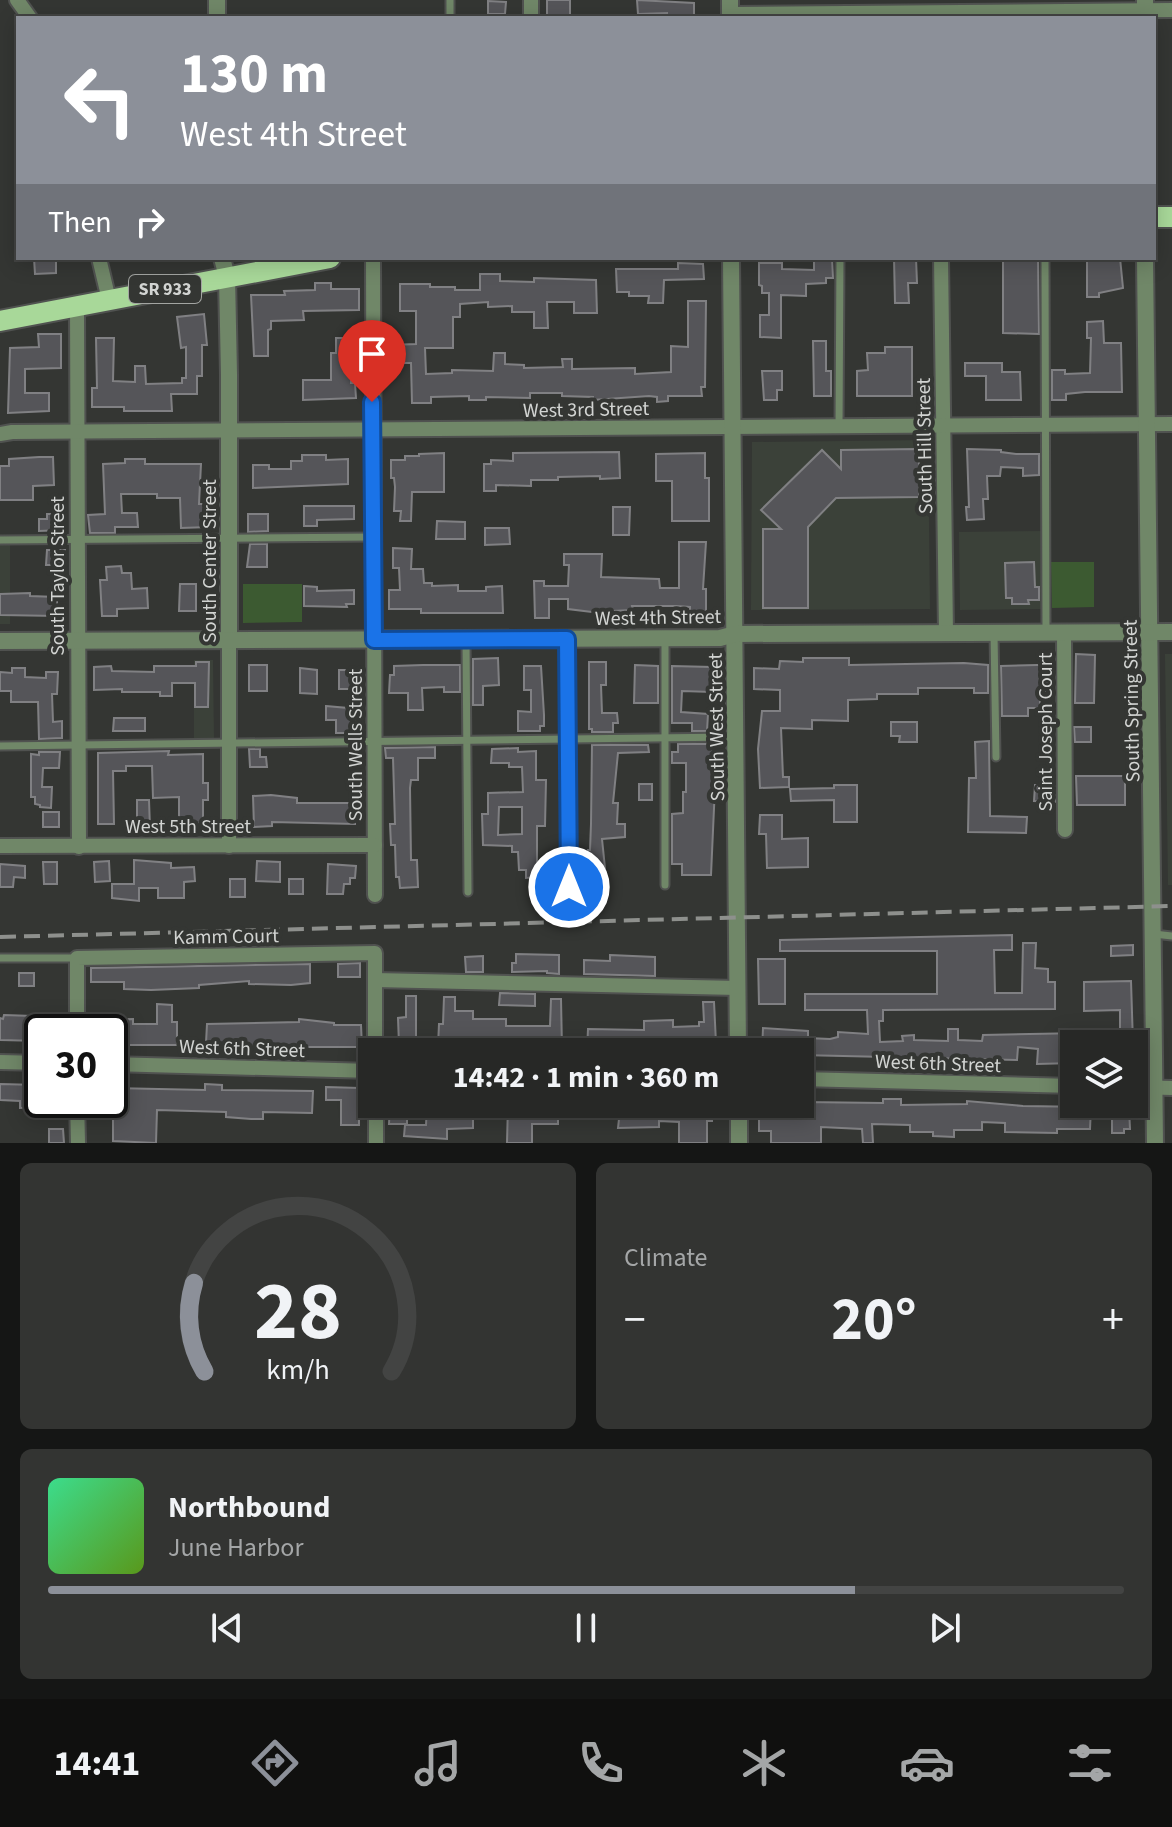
<!DOCTYPE html>
<meta charset="utf-8">
<style>
:root{--surface:#272826;--page:#333432;--text:#f1f3f6;--muted:#a4a6a7;--line:#434443;--accent:#8c9099}
body{margin:0;font-family:"Source Sans 3",sans-serif;background:var(--page);color:var(--text);height:100vh;display:flex;flex-direction:column;font-size:30px;white-space:nowrap}
*{box-sizing:border-box;margin:0}
p{font-size:26px;color:var(--muted)}
.icon{flex:none;width:44px;height:44px;fill:none;stroke:currentColor;stroke-width:2;stroke-linecap:round;stroke-linejoin:round}
.map{position:relative;height:1143px;overflow:hidden}
.drawer{display:flex;flex-direction:column;gap:20px;padding:20px;background:#151615;flex:1}
.drawer>*{flex:none}
.hud{position:absolute;left:16px;top:16px;width:1140px;height:244px;border-radius:0px;box-shadow:0 4px 20px #0003,0 0 0 2px var(--line);background:#8c9099;color:#fff;overflow:hidden}
.fabs{position:absolute;left:1060px;top:1030px;display:grid;gap:16px}
.fabs a{display:grid;place-items:center;width:88px;height:88px;border-radius:0px;background:var(--surface);box-shadow:0 4px 20px #0003,0 0 0 2px var(--line);font-size:40px}
.speed{position:absolute;left:24px;top:1014px;display:flex;gap:16px;font-size:40px;font-weight:700;text-align:center}
.speed>*{display:grid;place-content:center;width:104px;height:104px;border-radius:50%;background:var(--surface);box-shadow:0 4px 20px #0003,0 0 0 2px var(--line);line-height:1}
.speed .limit{border:4px solid #111;border-radius:12px;background:#fff;color:#111}
.pin{position:absolute;display:grid;place-items:center;width:68px;height:68px;color:#fff;margin:-82px -34px;border-radius:50% 50% 50% 0;rotate:-45deg;box-shadow:0 0 8px #0007}
.pin .icon{rotate:45deg}
.me{position:absolute;width:88px;margin:-44px;rotate:0deg;stroke-linejoin:round;filter:drop-shadow(0 0 6px #0008)}
.turn{display:flex;align-items:center;gap:28px;height:168px;padding:0 32px;font-size:36px}
.turn .icon{width:104px;height:104px;stroke-width:2.5}
.turn b{display:block;font-size:56px;line-height:68px}
.then{display:flex;align-items:center;height:76px;padding:0 32px;background:#0003;gap:16px;font-size:30px}
.big{font-size:60px;font-weight:700;line-height:1.1}
.drawer .tile{flex:1;display:flex;flex-direction:column;justify-content:center;gap:12px;min-width:0;padding:0 28px;border-radius:12px;background:var(--page)}
.drawer .dial{align-items:center;gap:0}
.dial svg{height:208px;overflow:visible;fill:none;stroke:var(--line);stroke-width:7;stroke-linecap:round;text-anchor:middle}
.dial text{fill:var(--text);stroke:none}
.song{display:flex;align-items:center;gap:24px}
.cover{width:96px;height:96px;border-radius:12px;background:linear-gradient(135deg,hsl(150 70% 55%),hsl(90 70% 35%))}
.played{height:8px;border-radius:4px;background:linear-gradient(90deg,var(--accent) 75%,var(--line) 75%)}
.keys{display:flex;justify-content:space-around;direction:ltr}
.heat{display:flex;justify-content:space-between;align-items:center;font-size:44px;direction:ltr}
.drawer .tiles{flex:1;display:grid;gap:20px;grid-template-columns:1fr 1fr}
.tile:last-child{grid-column:span 2}
.trip{position:absolute;left:358px;top:1038px;width:456px;height:80px;border-radius:0px;background:var(--surface);box-shadow:0 4px 20px #0003,0 0 0 2px var(--line);font-weight:700;line-height:80px;text-align:center}
.tabs{display:flex;height:128px;justify-content:space-around;align-items:center;background:#10100f;color:var(--muted)}
.tabs .icon{width:56px;height:56px}
.tabs .current{color:var(--accent)}
.tabs b{font-size:36px;color:var(--text)}
.map>svg:first-child{display:block}
.built{fill:#3b4139}
.green{fill:#3c5a31}
.building{fill:#555559;stroke:#808083;stroke-width:2;fill-rule:evenodd}
.lines{fill:none;stroke-linecap:round;stroke-linejoin:round}
.service-casing{stroke:#505250;stroke-width:11}
.minor-casing{stroke:#505250;stroke-width:18}
.tertiary-casing{stroke:#505250;stroke-width:20}
.primary-casing{stroke:#505250;stroke-width:24}
.service{stroke:#708768;stroke-width:7}
.minor{stroke:#708768;stroke-width:14}
.tertiary{stroke:#708768;stroke-width:16}
.primary{stroke:#a8d899;stroke-width:20}
.rail{stroke:#8e908d;stroke-width:4;stroke-dasharray:16 8;stroke-linecap:butt}
.route-casing{stroke:#114b97;stroke-width:20}
.route{stroke:#1a73e8;stroke-width:14}
.labels{text-anchor:middle;stroke-width:8;stroke-linejoin:round;paint-order:stroke}
.shield{fill:#343633;stroke:#a3a5a2;stroke-width:2}
.shield-label{font-size:18px;font-weight:bold;fill:#d2d4d2}
.street-label{font-size:20px;fill:#d2d4d2;stroke:#343633}
</style>
<div class="map">
<svg width="1172" height="1143" viewBox="0 0 1172 1143">
<rect width="100%" height="100%" fill="#343633"/>
<g class="built">
<path d="M928,440L930,609L751,610L752,442Z"/>
<path d="M1043,531V609L960,610L959,532Z"/>
<path d="M10,542V624H0V543Z"/>
<path d="M1165,654H1172V885H1168Z"/>
<path d="M194,660H213L214,740H194Z"/>
</g>
<g class="green">
<path d="M1051,562H1094V607L1052,608Z"/>
<path d="M243,584H302V622L243,623Z"/>
</g>
<g class="building">
<rect x="547" y="0" width="23" height="18"/>
<path d="M637,0L694,3V18H667V13L638,14Z"/>
<path d="M488,1L506,2L505,14H488Z"/>
<path d="M34,258H56V273L35,274Z"/>
<path d="M814,258H832L833,278H826V283L806,284V296L781,295V338L760,337V315H769V293H762V286L759,285V263H782V269L814,270Z"/>
<path d="M894,258H916L917,283H908L909,303H895Z"/>
<path d="M1003,258H1038L1039,334L1003,333Z"/>
<path d="M1087,258H1120L1123,288L1099,293V297H1087Z"/>
<path d="M678,263L703,264L704,279L664,280L663,303H648L649,296H629V292H617L616,269H678Z"/>
<path d="M480,274H500V281L534,282V278L596,280L597,313H574V302H547L548,328H534V312H512V306L488,307V302L460,304V317H453V348H425L426,374L452,373V370L493,371L494,353H505V364L524,365V368L563,367L562,359H572V369L635,368V374L671,372V346L688,347V301H706L705,387H701L702,396H668V401L657,402V397L649,396L593,400V397L562,396V393H530V398L486,397V400H469V396L431,397V403H412L411,363H390V345L416,344V311H400V284H430V287H455V290H480Z"/>
<path d="M315,283H331V289H359V310L303,311L304,320L271,321V329L268,330V356H254L251,295H285L284,291L315,290Z"/>
<path d="M204,314L207,345H202V376H197V394H171L172,411H124V407H92V388H97L96,338H114L113,381L135,382V366H145L146,384L182,383V378H186V347L181,348L177,317Z"/>
<path d="M1103,321L1104,343H1121L1122,392H1085L1066,394V400H1052V370H1065V374L1090,373L1091,338H1087V322Z"/>
<path d="M38,334H61V368L25,369V393H49V411L8,413L10,348L39,347Z"/>
<path d="M336,338H348V353H352L351,383H355L356,398L303,400V380H331V353H336Z"/>
<path d="M813,341H826V371H831V396H814Z"/>
<path d="M885,347H912V396H857V371L868,370L867,353H885Z"/>
<path d="M965,363H1002V372H1020L1021,400H986V376H965Z"/>
<path d="M762,371H782V390H777V400H764Z"/>
<path d="M919,449V497L836,498L808,527V608H763V529H781L761,510L822,450L841,469V450Z"/>
<path d="M967,449L1001,450V452L1016,454H1039V475L1023,476V468L1001,467L1000,476H987L988,499H983L984,519L967,520L966,507H969Z"/>
<path d="M619,452L620,478L600,479V476L558,477V480H531V486L496,485V491H484V464H491V460L513,461V453Z"/>
<path d="M444,453V492H412L411,521H400L401,511H394L395,487L394,478H391V460H405V456H419V454Z"/>
<path d="M705,453V478H709V521H672V481H656V454Z"/>
<path d="M302,455H326V460L348,459V484L253,488V465H269V469H291V461H302Z"/>
<path d="M39,457H53L54,485L33,486V500H0V466H9V459Z"/>
<path d="M125,459H145V464H201L199,504H209V527L181,528L180,498H157V494H121L122,513H137L138,527H115V533H90L88,515L105,514L103,464L125,463Z"/>
<path d="M304,506H354V519L317,520V526H304Z"/>
<path d="M613,507H630L629,535H613Z"/>
<path d="M47,514H64V530L39,531V519H47Z"/>
<path d="M248,514H268V531L248,532Z"/>
<path d="M437,521L465,522V539H436Z"/>
<path d="M485,528H509L510,544L485,545Z"/>
<path d="M679,542H706L703,589H706V612L690,611V607L676,606H632L633,610L592,612L568,609V599H549V618H535L534,581H544V586H568L569,565H564V554H602L601,577L659,579L660,588H679Z"/>
<path d="M250,544H267V567H247Z"/>
<path d="M393,548L412,549L411,569H423L424,583H432V586L458,585V591H486V587L502,586L503,613H421V609H389V590H400L399,568H393Z"/>
<path d="M47,550H65L64,565H46Z"/>
<path d="M1034,562L1035,587H1039V600H1028L1029,604H1012V598H1006L1005,563Z"/>
<path d="M121,566L122,573H131L132,589L147,588L148,608L117,609V616H102L100,580H107L106,567Z"/>
<path d="M180,584H196V611H179Z"/>
<path d="M304,586L317,587V591L354,590V604H346L347,607L304,606Z"/>
<path d="M30,593V596L57,597V616L0,615V594Z"/>
<path d="M1076,654L1095,655L1094,703H1075Z"/>
<path d="M498,658L499,685L483,686V705H473V659Z"/>
<path d="M803,658H849V665L964,663L988,665V693H974V688H918V694H877V699L848,700V721L812,720V729L781,728L783,777H789V787L760,788L758,749L762,711H780V690L754,689V668L779,669L780,661L803,662Z"/>
<path d="M196,662H209L208,707H195V683H172V696H160V692H122V689L94,690V667L111,666L112,671L154,672V666H196Z"/>
<path d="M589,662H606V685H601L602,713H617L618,723H613V732H592V729H589Z"/>
<rect x="249" y="665" width="18" height="26"/>
<path d="M423,665H460V692H444V687L422,688L423,710H408V693H389L390,675H394V666Z"/>
<path d="M635,665L658,666V703H634Z"/>
<path d="M1037,665H1052V691H1040V708H1028V716H1002L1001,666Z"/>
<path d="M524,666H541L544,715V726H540V731H518V711L531,712V690H524Z"/>
<path d="M672,666L712,667V692L682,691L681,712L708,714L707,731H692V723H672Z"/>
<path d="M12,668H25V677L46,678V672H58L57,694H52L53,722L62,721V738L39,739L38,702H11V691H0V672L12,673Z"/>
<path d="M300,668L317,670V694L300,693Z"/>
<rect x="339" y="670" width="17" height="19"/>
<path d="M326,706L359,709L358,733H336V720H326Z"/>
<path d="M114,718H145V731H113Z"/>
<path d="M891,722H917V742H899L900,736H891Z"/>
<path d="M1074,727H1091V742H1075Z"/>
<path d="M989,741L990,816L1027,817L1026,833L968,832L969,778H976L975,742Z"/>
<path d="M678,744H712V768H715V786L711,875H682V864H672V814L683,813V792H686V763H672V752H678Z"/>
<path d="M592,745H648L649,752L618,753L613,803H618L617,824H625V837L602,839L605,868L590,869L588,850H590L591,824Z"/>
<path d="M435,747V758H418V780H411L410,788L411,860H417L418,887L400,888L399,877H396L395,845H391L390,824H395L393,758H386L385,748Z"/>
<path d="M518,748V752L536,751V780H546L545,826H537V877L526,878V870H519L518,852H512V846L483,845L482,814H488V793L523,792L522,767H509V763H491L492,749ZM499,807H522V834L498,835Z"/>
<path d="M249,749H260V757H266L267,767H250Z"/>
<path d="M169,751L168,755L203,754V783H208V800H203V823H179V797L153,798L152,766H126V771H113L114,824H98V753Z"/>
<path d="M39,752H60L59,768H43L42,787H52L51,808L40,807V805L35,804V797H31V754L39,755Z"/>
<path d="M1076,776H1125V805H1077Z"/>
<rect x="639" y="784" width="13" height="16"/>
<path d="M834,785H857V822H834V800L791,801L790,789L834,788Z"/>
<path d="M1035,785L1055,786V802L1034,801Z"/>
<path d="M271,795L297,798V803H355V824L272,822V826L254,827L253,796Z"/>
<path d="M137,800H149L150,828H137Z"/>
<rect x="43" y="812" width="16" height="15"/>
<path d="M760,815H782V839L808,838V867L767,868L766,834H759Z"/>
<path d="M134,860L171,863V868L194,867L195,881L184,882V898H158V888H139V901L112,898V884H134Z"/>
<path d="M109,861L110,881L95,882L94,862Z"/>
<path d="M257,861L280,862V882L256,881Z"/>
<path d="M43,862H57V884H44Z"/>
<path d="M0,864L25,866V878L14,877L13,887H0Z"/>
<path d="M328,864L356,866L355,878H350V884H344L343,894H327Z"/>
<rect x="230" y="879" width="15" height="18"/>
<rect x="289" y="879" width="14" height="15"/>
<path d="M1012,935V950H994L995,993H1022L1023,943H1036L1035,968L1048,969V982H1055V1009L883,1010V1021H879L880,1042L903,1041L902,1036L914,1035V1040L948,1041V1029H958V1040L982,1041L983,1035L1083,1033V1044H1074V1063L1037,1064L1038,1049L1018,1047L1017,1060L800,1055V1052H762L763,1028L808,1031V1038L830,1039L838,1037V1032L868,1034L867,1010H805V994H937V951H780V940Z"/>
<path d="M1133,945V955L1111,956V946Z"/>
<path d="M516,954L559,955V974L547,973V971L512,972V963H516Z"/>
<path d="M610,955L655,957V976L584,974V960L610,961Z"/>
<path d="M483,956V972H466L465,957Z"/>
<path d="M758,959H785V1004H759Z"/>
<path d="M360,963V977H338V964Z"/>
<path d="M310,964V983L291,985L249,984V981L199,985V988L151,990L124,989V982H91V968Z"/>
<rect x="19" y="973" width="15" height="13"/>
<path d="M1131,981L1133,1044H1120V1010L1084,1011V982Z"/>
<path d="M500,993L535,994V1006L499,1005Z"/>
<path d="M406,996H416V1045H399L398,1018L406,1017Z"/>
<path d="M444,997H455V1011H473V1019H506V1026H550L551,999H561L562,1049L505,1047V1052H490V1048L438,1046L439,1024H443Z"/>
<path d="M703,1002H714L716,1043H689V1052H667V1049L632,1050V1052L587,1051L588,1029L644,1030V1021L673,1020V1027L699,1026V1022H704Z"/>
<path d="M157,1004L172,1005V1022H177V1045H112V1032H92V1020L133,1019V1024H157Z"/>
<path d="M4,1015L62,1017V1032H40V1041L0,1040V1018L3,1019Z"/>
<path d="M299,1019L334,1023V1025H361L362,1047H235V1043H206L207,1024L299,1022Z"/>
<path d="M0,1084L38,1085L39,1107L20,1108V1101L0,1100Z"/>
<path d="M205,1084L222,1085V1090L313,1091L312,1113L263,1112V1119H251L226,1117V1112L157,1110L156,1143L113,1141V1088L205,1090Z"/>
<path d="M326,1087L359,1088V1125H341V1100H326Z"/>
<path d="M883,1099H901V1105L967,1104V1101L1023,1106L1091,1107L1090,1129H1057V1133L1005,1132V1123L982,1122V1130H954V1137L933,1136V1132H910V1125L872,1124L873,1143H863L862,1129L821,1127V1143H771V1131H759V1119H778V1106H804V1102L883,1103Z"/>
<path d="M390,1104H407V1124H389Z"/>
<path d="M427,1104H473V1128L447,1129V1139L404,1136L405,1125H426Z"/>
<path d="M508,1104H712V1121H707V1143H679V1122L659,1121V1127L618,1128L619,1119L593,1118H558V1124H532V1143H507Z"/>
<path d="M1112,1108H1129L1130,1129H1124V1133H1112Z"/>
<path d="M49,1129H63L64,1143H49Z"/>
</g>
<g class="lines">
<defs>
<g id="service">
<path d="M450,0V18"/>
<path d="M1045,258L1046,631"/>
<path d="M839,426L840,258"/>
<path d="M0,540L373,537"/>
<path d="M994,633L996,757"/>
<path d="M466,640L468,892"/>
<path d="M0,746L734,737"/>
<path d="M665,885V639"/>
<path d="M1154,934L1172,936"/>
<path d="M0,958H77"/>
</g>
<g id="minor">
<path d="M17,0L30,18"/>
<path d="M531,0V18"/>
<path d="M730,14L1172,10"/>
<path d="M99,258L109,300"/>
<path d="M373,258L375,895"/>
<path d="M941,258L946,633"/>
<path d="M77,306L79,847"/>
<path d="M0,434L12,432L1172,424"/>
<path d="M1064,633L1065,830"/>
<path d="M567,639L569,887"/>
<path d="M229,640V846"/>
<path d="M0,846L375,845"/>
<path d="M375,980L738,988"/>
<path d="M77,1032V958L375,953V1052"/>
<path d="M0,1062L42,1063"/>
<path d="M110,1064L372,1071"/>
<path d="M800,1079L1074,1086"/>
<path d="M1134,1087L1172,1088"/>
<path d="M77,1100L78,1143"/>
<path d="M376,1104V1143"/>
</g>
<g id="tertiary">
<path d="M730,0V18"/>
<path d="M217,18V0"/>
<path d="M1145,18V0"/>
<path d="M222,258L227,277L229,375V640"/>
<path d="M731,258L738,1052"/>
<path d="M1145,258L1155,1143"/>
<path d="M0,641L720,638L735,634L1172,632"/>
<path d="M739,1104V1143"/>
</g>
<g id="primary">
<path d="M1154,217H1172"/>
<path d="M0,321L330,258"/>
</g>
</defs>
<use href="#service" class="service-casing"/>
<use href="#minor" class="minor-casing"/>
<use href="#tertiary" class="tertiary-casing"/>
<use href="#primary" class="primary-casing"/>
<use href="#service" class="service"/>
<use href="#minor" class="minor"/>
<use href="#tertiary" class="tertiary"/>
<use href="#primary" class="primary"/>
<path class="rail" d="M0,937L1172,906"/>
</g>
<g class="lines">
<defs>
<path id="route" d="M372,402L374,640L567,639L569,887"/>
</defs>
<use href="#route" class="route-casing"/>
<use href="#route" class="route"/>
</g>
<g class="labels">
<rect class="shield" x="129" y="275" width="72" height="28" rx="6"/>
<g class="shield-label">
<text x="165" y="295">SR 933</text>
</g>
<g class="street-label">
<text transform="translate(586 409) rotate(-1)" y="7">West 3rd Street</text>
<text transform="translate(924 446) rotate(-91)" y="7">South Hill Street</text>
<text transform="translate(209 561) rotate(-90)" y="7">South Center Street</text>
<text transform="translate(57 576) rotate(-90)" y="7">South Taylor Street</text>
<text transform="translate(658 617) rotate(-1)" y="7">West 4th Street</text>
<text transform="translate(1131 701) rotate(-91)" y="7">South Spring Street</text>
<text transform="translate(716 727) rotate(-91)" y="7">South West Street</text>
<text transform="translate(1045 732) rotate(-90)" y="7">Saint Joseph Court</text>
<text transform="translate(355 745) rotate(-90)" y="7">South Wells Street</text>
<text x="188" y="833">West 5th Street</text>
<text transform="translate(226 936) rotate(-1)" y="7">Kamm Court</text>
<text transform="translate(242 1048) rotate(2)" y="7">West 6th Street</text>
<text transform="translate(938 1063) rotate(2)" y="7">West 6th Street</text>
</g>
</g>
</svg>
<div class="fabs">
<a><svg class="icon" aria-label="layers" viewBox="0 0 24 24"><path d="M12 4l9 5-9 5-9-5zM3 14l9 5 9-5"/></svg></a>
</div>
<div class="speed"><div class="limit">30</div></div>
<div class="pin" style="left:372px;top:402px;background:#d93025"><svg class="icon" aria-label="arrive" viewBox="0 0 24 24"><path d="M6 21V4h12l-3 4 3 4H6"/></svg></div>
<svg class="me" style="left:569px;top:887px" viewBox="-20 -20 40 40"><circle r="17" fill="#1a73e8" stroke="#fff" stroke-width="3"/><path d="M0-11L8 9 0 5-8 9z" fill="#fff"/></svg>
<div class="trip">14:42 · 1 min · 360 m</div>
<div class="hud">
<div class="turn"><svg class="icon" aria-label="left" viewBox="0 0 24 24"><path d="M17 20v-9H6M10 6l-5 5 5 5"/></svg><div><b>130 m</b>West 4th Street</div></div>
<div class="then">Then<svg class="icon" aria-label="right" viewBox="0 0 24 24"><path d="M7 20v-9h11M14 6l5 5-5 5"/></svg></div>
</div>
</div>
<section class="drawer">
<div class="tiles">
<div class="tile dial"><svg viewBox="0 0 100 80">
<path d="M14 69A42 42 0 1 1 86 69"/>
<path d="M14 69A42 42 0 0 1 10 35" stroke="#8c9099"/>
<text x="50" y="56" font-size="32" font-weight="700">28</text>
<text x="50" y="72" font-size="11">km/h</text>
</svg></div>
<div class="tile"><p>Climate</p>
<div class="heat"><a>−</a><b class="big">20°</b><a>+</a></div>
</div>
<div class="tile">
<div class="song"><i class="cover"></i><div><b>Northbound</b><p>June Harbor</p></div></div>
<div class="played"></div>
<div class="keys"><svg class="icon" aria-label="previous" viewBox="0 0 24 24"><path d="M18 5L8 12l10 7zM5 5v14"/></svg><svg class="icon" aria-label="pause" viewBox="0 0 24 24"><path d="M8 5v14M16 5v14"/></svg><svg class="icon" aria-label="next" viewBox="0 0 24 24"><path d="M6 5l10 7-10 7zM19 5v14"/></svg></div>
</div>
</div>
</section>
<nav class="tabs">
<b>14:41</b>
<svg class="icon current" aria-label="directions" viewBox="0 0 24 24"><path d="M12 3l9 9-9 9-9-9zM9 14v-3h6M13 9l2 2-2 2"/></svg>
<svg class="icon" aria-label="music" viewBox="0 0 24 24"><path d="M9 18V5l10-2v13"/><circle cx="6" cy="18" r="3"/><circle cx="16" cy="16" r="3"/></svg>
<svg class="icon" aria-label="phone" viewBox="0 0 24 24"><path d="M5 4h4l2 5-3 2q2 4 5 5l2-3 5 2v4C11 20 4 13 5 4z"/></svg>
<svg class="icon" aria-label="climate" viewBox="0 0 24 24"><path d="M12 3v18M4 7l16 10M4 17L20 7"/></svg>
<svg class="icon" aria-label="car" viewBox="0 0 24 24"><path d="M5 17H2v-5l4-1 3-4h7l3 4 3 1v5h-3M9 17h6M6 11h13"/><circle cx="7" cy="17" r="2"/><circle cx="17" cy="17" r="2"/></svg>
<svg class="icon" aria-label="filters" viewBox="0 0 24 24"><path d="M4 7h16M4 17h16"/><circle cx="9" cy="7" r="2"/><circle cx="15" cy="17" r="2"/></svg>
</nav>
